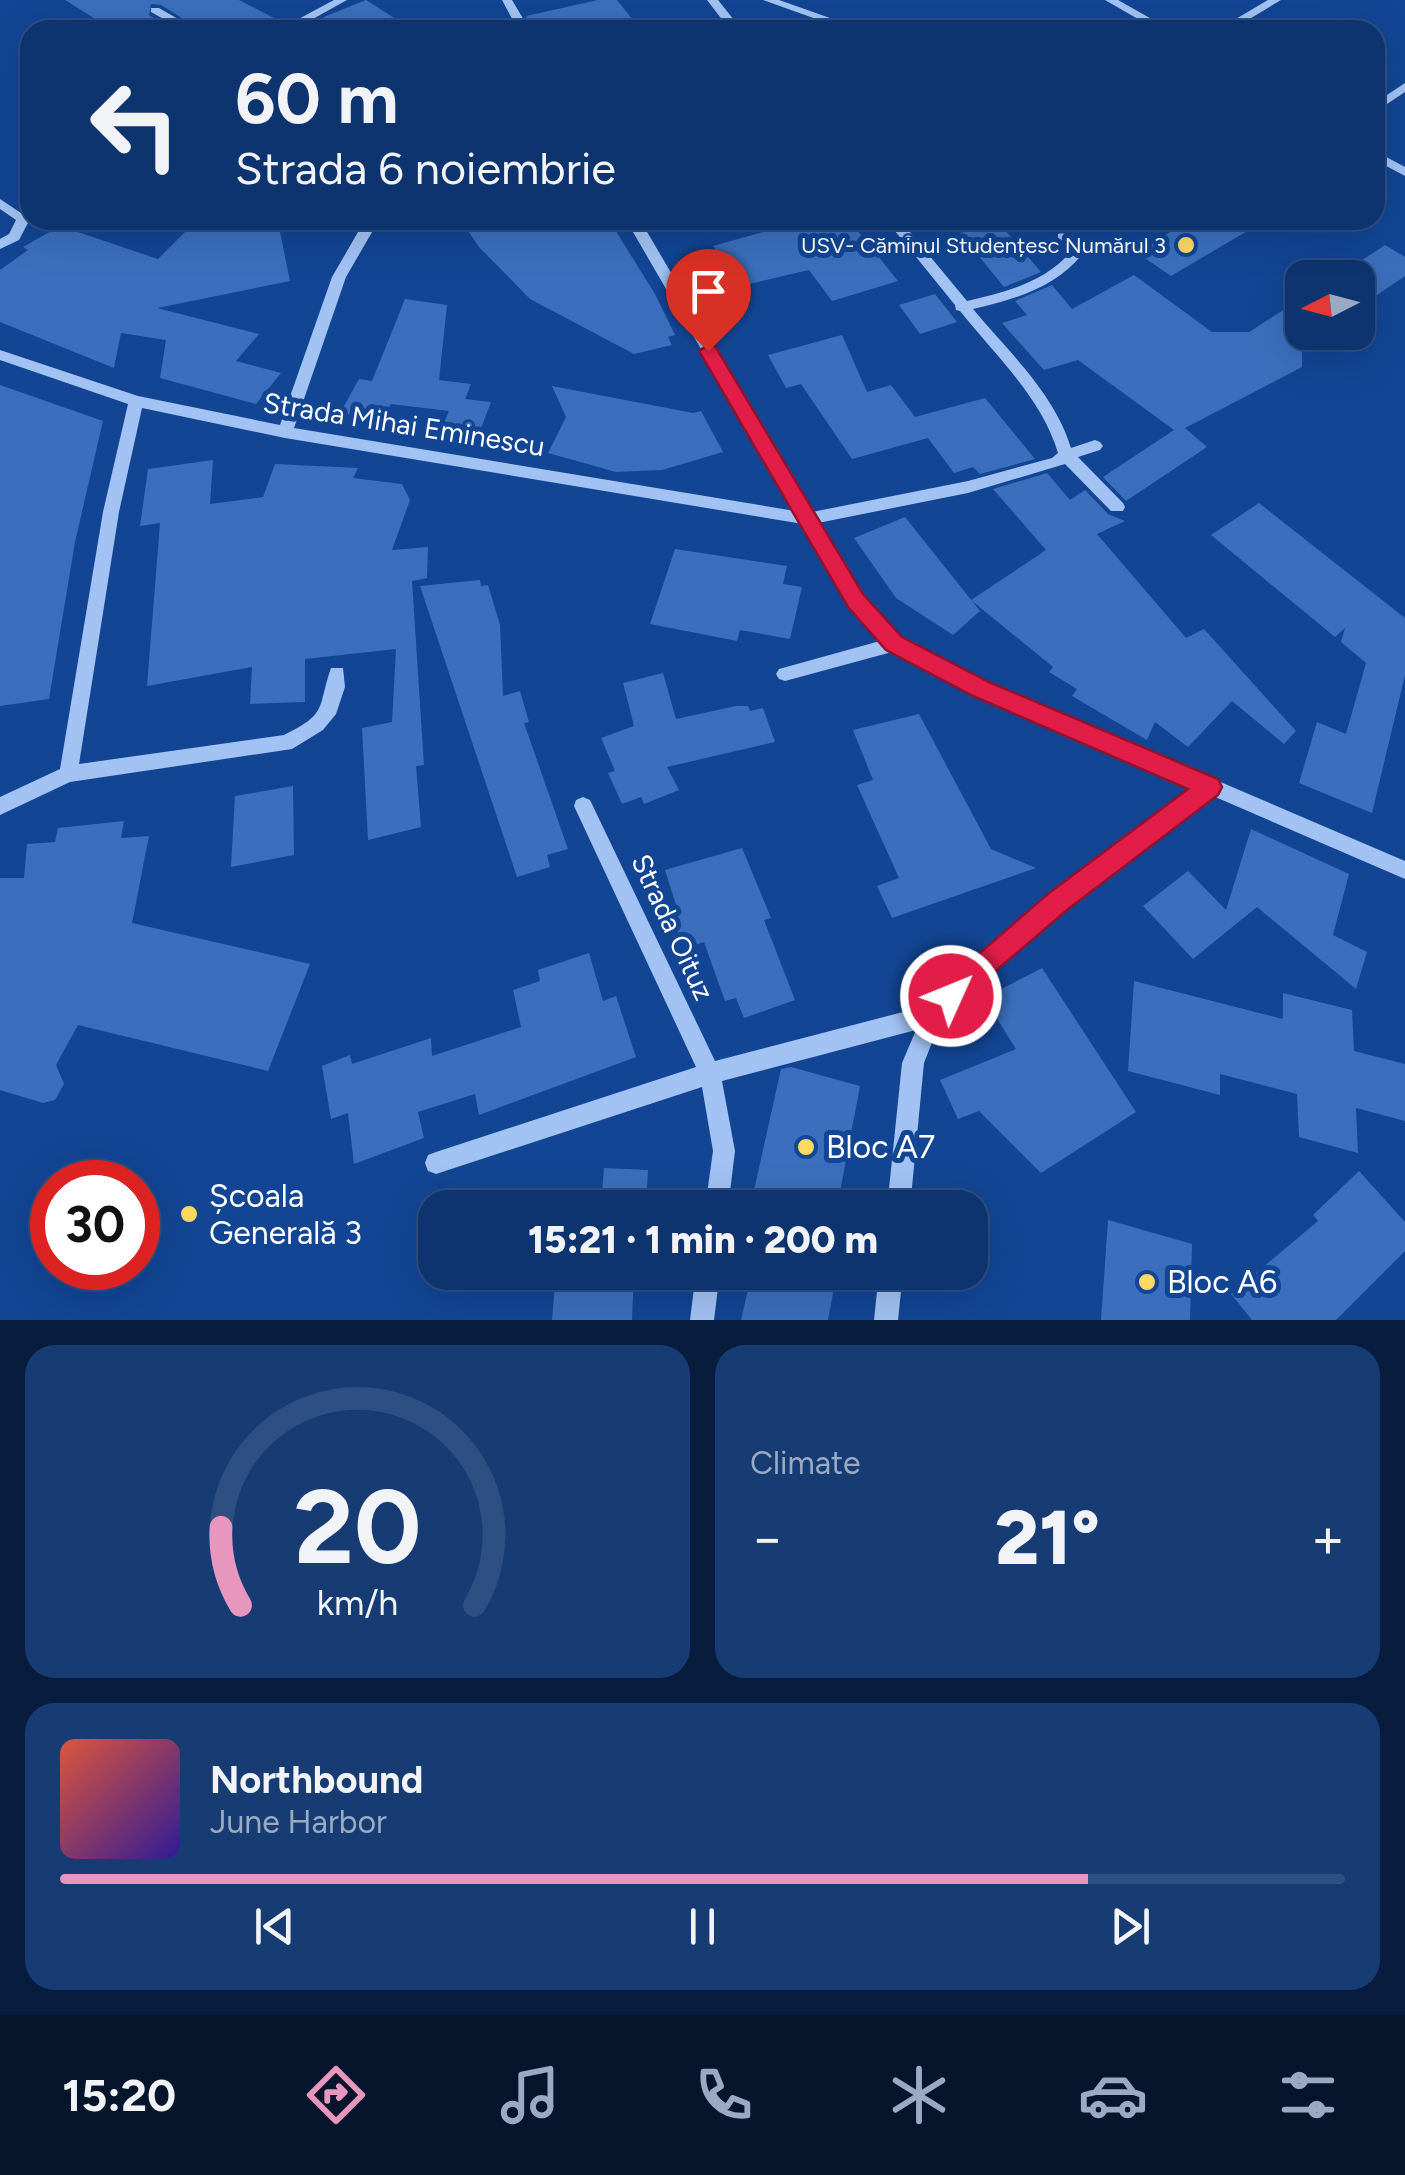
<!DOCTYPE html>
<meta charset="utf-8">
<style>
:root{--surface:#0e346f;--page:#173c74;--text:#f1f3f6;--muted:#9baac3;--line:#2e4f82;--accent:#e797bd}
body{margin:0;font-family:Figtree,sans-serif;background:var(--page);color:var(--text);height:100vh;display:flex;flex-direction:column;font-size:38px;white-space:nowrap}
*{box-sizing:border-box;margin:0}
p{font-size:32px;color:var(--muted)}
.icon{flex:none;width:55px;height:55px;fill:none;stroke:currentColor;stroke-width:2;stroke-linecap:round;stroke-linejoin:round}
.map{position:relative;height:1320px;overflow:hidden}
.panel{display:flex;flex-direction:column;gap:25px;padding:25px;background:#081d3d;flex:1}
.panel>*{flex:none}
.top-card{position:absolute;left:20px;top:20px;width:1365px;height:210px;border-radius:30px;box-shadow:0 10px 40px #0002,0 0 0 2px var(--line);background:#0e346f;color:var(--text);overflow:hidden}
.needle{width:65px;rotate:264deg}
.fabs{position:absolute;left:1285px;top:260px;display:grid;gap:20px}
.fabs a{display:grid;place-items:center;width:90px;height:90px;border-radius:20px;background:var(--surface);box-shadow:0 10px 40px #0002,0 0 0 2px var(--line);font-size:50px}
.speed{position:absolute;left:30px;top:1160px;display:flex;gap:20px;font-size:50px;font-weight:700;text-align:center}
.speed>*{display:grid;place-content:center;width:130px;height:130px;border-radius:50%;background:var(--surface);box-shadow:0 10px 40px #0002,0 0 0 2px var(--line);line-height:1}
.speed .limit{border:15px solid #d22;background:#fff;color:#111}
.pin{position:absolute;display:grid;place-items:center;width:85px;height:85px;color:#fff;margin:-102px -42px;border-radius:50% 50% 50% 0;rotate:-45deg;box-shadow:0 0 10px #0007}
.pin .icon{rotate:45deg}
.me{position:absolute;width:110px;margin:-55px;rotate:46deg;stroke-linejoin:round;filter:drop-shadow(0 0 8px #0008)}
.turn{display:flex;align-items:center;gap:35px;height:210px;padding:0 50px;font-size:45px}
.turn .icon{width:130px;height:130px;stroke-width:2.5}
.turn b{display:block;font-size:70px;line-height:85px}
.big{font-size:75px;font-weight:800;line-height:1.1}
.panel .card{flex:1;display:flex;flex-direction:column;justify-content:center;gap:15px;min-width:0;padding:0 35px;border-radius:30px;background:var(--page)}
.panel .dial{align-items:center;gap:0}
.dial svg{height:260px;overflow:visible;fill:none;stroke:var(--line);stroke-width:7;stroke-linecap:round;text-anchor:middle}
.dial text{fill:var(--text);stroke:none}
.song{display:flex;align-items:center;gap:30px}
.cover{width:120px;height:120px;border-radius:15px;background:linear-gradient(135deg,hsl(10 70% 55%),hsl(250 70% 35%))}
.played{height:10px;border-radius:5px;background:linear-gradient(90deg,var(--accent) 80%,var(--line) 80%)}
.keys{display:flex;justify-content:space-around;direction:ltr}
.heat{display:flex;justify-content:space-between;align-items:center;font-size:55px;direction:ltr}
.panel .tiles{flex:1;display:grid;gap:25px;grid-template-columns:1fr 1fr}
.card:last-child{grid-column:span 2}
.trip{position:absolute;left:418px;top:1190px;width:570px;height:100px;border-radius:30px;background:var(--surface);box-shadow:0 10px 40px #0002,0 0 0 2px var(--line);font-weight:800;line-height:100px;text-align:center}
.menu{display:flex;height:160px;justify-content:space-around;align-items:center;background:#06152c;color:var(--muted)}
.menu .icon{width:70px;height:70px}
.menu .selected{color:var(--accent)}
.menu b{font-size:45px;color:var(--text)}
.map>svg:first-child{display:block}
.building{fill:#3b6fbd}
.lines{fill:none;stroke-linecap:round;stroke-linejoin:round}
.minor{fill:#a1c2f3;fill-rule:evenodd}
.route{fill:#e11d48;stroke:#92132f;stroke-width:2.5}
.poi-dot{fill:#ffd962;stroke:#124594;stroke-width:4}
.labels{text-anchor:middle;stroke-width:10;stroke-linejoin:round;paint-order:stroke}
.far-poi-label{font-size:22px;fill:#fff;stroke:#124594;text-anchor:end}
.street-label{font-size:28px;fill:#fff;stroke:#124594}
.near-poi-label{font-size:32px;fill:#fff;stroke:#124594;text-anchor:start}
</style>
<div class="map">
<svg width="1405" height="1320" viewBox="0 0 1405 1320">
<rect width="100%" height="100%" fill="#124594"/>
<g class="building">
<path d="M65,0H239L284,23L274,30H201L161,5L151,4L149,15L175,30H113Z"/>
<path d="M366,0L413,30H301L326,16Z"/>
<path d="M598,0H617L636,24L611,30H534L526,16Z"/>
<path d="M217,220H238V228L278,222L290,281L157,308L259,334L236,361L281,373L256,404L160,378L166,340L121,333L114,368L0,322V270L28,250L23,247L60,226L158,259L192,225Z"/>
<path d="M461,220H609L655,294L675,335L668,337L672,345L634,354L530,299L479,247Z"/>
<path d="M806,220H849L898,281L832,301L809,270L741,286L713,246Z"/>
<path d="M1191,220H1266L1171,276L1136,252Z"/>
<path d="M999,223L1041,272L1004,287L960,233Z"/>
<path d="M1385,245L1405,257V276L1358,308V278H1335Z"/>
<path d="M1134,275L1212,332H1249L1302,298V332H1321L1302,345V367L1185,428L1207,447L1126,501L1103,477L1174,430L1078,360L1044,370L1002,323L1027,315L1015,301L1052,285L1072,309Z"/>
<path d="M935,294L957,322L920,334L899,305Z"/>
<path d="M405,299L447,305L439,380L471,384L465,399L491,402L478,436L441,430L449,411L391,404L383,420L340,413L359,379L372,381Z"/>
<path d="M842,335L867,392L891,385L915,417L985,398L1035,459L980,474L973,467L954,473L928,438L852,459L801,384L786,388L768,355Z"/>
<path d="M0,385L103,421L75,542L49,699L0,706Z"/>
<path d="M552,386L693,413L701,411L723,452L662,470L616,472L548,453L566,417Z"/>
<path d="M213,460L210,504L263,497L275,464L358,468L353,478L402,484L410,500L392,550L428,547L427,578L412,581L424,765L416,766L421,827L368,840L362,728L392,722L396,649L305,659V702L250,704L252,667L147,686L160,523L140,526L148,469Z"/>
<path d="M1047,473L1070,500L1085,490L1108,514L1125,521L1097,534L1186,638L1204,629L1296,731L1284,744L1232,701L1188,747L1155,722L1147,740L1072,696L1077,689L1049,672L1053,667L971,600L1046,550L993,489Z"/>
<path d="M1259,503L1405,618V675L1372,813L1299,783L1317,722L1346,734L1366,663L1341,642L1345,628L1335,637L1211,535Z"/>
<path d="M905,517L980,611L953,635L896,598L854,538Z"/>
<path d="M675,549L787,566L783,584L802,587L790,639L740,630L737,641L650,624Z"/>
<path d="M480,580L481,586L488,585L500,625L503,696L520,691L529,722L524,723L568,849L547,855L550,867L517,877L420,586Z"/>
<path d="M663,673L676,719L736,706H748L750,711L763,708L775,742L667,767L679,790L644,804L641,797L622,804L608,773L615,771L601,738L634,726L623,683Z"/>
<path d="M919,714L991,849L1036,868L892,918L877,886L899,878L857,785L873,780L853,730Z"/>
<path d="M293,786L294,855L231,867L235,796Z"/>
<path d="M124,821L121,838L149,836L132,923L310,964L268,1071L78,1025L56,1065L64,1084L55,1100L43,1103L0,1090V878H24L27,844L55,842L58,828Z"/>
<path d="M1251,829L1349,874L1333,935L1367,952L1356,989L1257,907L1193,959L1143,906L1188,871L1226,910Z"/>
<path d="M742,848L771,918L764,920L795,1000L744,1018L736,998L725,1001L704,942L695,945L692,937L681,941L670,911L677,908L665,870Z"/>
<path d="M589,953L603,1001L616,996L636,1057L479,1115L475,1094L418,1112L424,1138L354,1164L348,1113L331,1119L322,1066L350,1055L352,1064L431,1038L432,1056L521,1027L513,990L540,981L538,970Z"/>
<path d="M1042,968L1136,1112L1041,1173L979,1111L958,1119L940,1080L1016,1049L984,998Z"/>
<path d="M1134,981L1283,1019V993L1352,1010L1354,1051L1405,1064V1121L1356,1108L1358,1153L1299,1137L1297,1094L1220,1074V1095L1128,1071Z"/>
<path d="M791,1067L860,1086L837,1208H750L781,1069Z"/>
<path d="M604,1168L648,1170L646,1208L601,1206Z"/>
<path d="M1359,1171L1405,1222V1251L1336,1320H1252L1231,1294L1318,1221L1313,1215Z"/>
<path d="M1108,1220L1192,1244L1190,1320H1101Z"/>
<path d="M556,1272H634L632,1320H552Z"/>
<path d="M752,1272H837L828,1320H741Z"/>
</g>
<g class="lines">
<g class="minor">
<path d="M334,0H347L293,30H278Z"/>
<path d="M502,0H512L530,30H518Z"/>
<path d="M707,0H718L742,30H730Z"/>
<path d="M763,0H779L864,30H847Z"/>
<path d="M1105,0H1118L1171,30H1157Z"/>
<path d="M1268,0H1281L1231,30H1217Z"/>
<path d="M151,8H159L197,30H183L151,12Z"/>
<path d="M1405,83V92L1375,112V103Z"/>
<path d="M1375,151L1405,167V176L1375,160Z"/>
<path d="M0,199L30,219L19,240L0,249V239L9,234L16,220L0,209Z"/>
<path d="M365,220H379L346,277L294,428L795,511L626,220H640L812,512L968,481L1052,458L1058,453C1042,398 995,355 960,311L956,310L955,305L886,220H900L967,301C1006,292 1050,281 1074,247L1058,240V234C1067,232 1083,238 1089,245C1062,286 1019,298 973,309C1008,351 1055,394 1071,448L1095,440L1100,442L1103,446L1100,450L1078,457L1123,503L1125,507L1123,511H1111L1065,464L968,493L818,523L861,595L900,639L940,662L1405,861V879L1213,796L1035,932L940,1022L924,1063L910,1208H887L902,1063L916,1030L722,1081L735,1151L728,1208H705L713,1151L702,1087L436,1174L428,1171L425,1163L428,1155L436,1152L696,1067L574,806L576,800L583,797L590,800L715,1061L926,1006L1021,918L1194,788L928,672L892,652L785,681L779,679L776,674L779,669L880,641L849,605L803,524L285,438L142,408L119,512L79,764L284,735C329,713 317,708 331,668H343L345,687L336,714L323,730L292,749L70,782L0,815V797L60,769L103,512L128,404L0,360V350L138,396L280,425L332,277Z"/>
<path d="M696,1272H720L714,1320H690Z"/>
<path d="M879,1272H903L898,1320H874Z"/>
</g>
</g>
<path class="route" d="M708,345L715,346L863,594L902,637L989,682L1218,779L1222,787L1218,795L1067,910L951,1009L942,1005L938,996L942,986L1049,893L1188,789L973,696L886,650L848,607L699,351Z"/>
<g class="poi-dot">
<circle cx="1186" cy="245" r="10"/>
<circle cx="806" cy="1147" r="10"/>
<circle cx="189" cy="1214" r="10"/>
<circle cx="1147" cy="1282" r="10"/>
</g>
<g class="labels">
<g class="far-poi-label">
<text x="1166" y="253">USV- Căminul Studențesc Numărul 3</text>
</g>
<g class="street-label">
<text transform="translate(404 424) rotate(9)" y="10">Strada Mihai Eminescu</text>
<text transform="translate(673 927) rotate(65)" y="10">Strada Oituz</text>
</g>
<g class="near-poi-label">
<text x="826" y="1158">Bloc A7</text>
<text x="209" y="1207">Școala<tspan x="209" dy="37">Generală 3</tspan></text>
<text x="1167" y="1293">Bloc A6</text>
</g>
</g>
</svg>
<div class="fabs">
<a><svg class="needle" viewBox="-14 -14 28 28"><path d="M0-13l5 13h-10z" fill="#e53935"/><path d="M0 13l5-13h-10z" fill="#9baac3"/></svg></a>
</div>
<div class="speed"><div class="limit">30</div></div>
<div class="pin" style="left:708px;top:351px;background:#d93025"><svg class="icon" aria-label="arrive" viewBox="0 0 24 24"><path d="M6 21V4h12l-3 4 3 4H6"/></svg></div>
<svg class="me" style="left:951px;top:996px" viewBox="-20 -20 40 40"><circle r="17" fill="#e11d48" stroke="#fff" stroke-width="3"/><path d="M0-11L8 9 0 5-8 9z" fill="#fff"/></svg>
<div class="trip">15:21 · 1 min · 200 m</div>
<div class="top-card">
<div class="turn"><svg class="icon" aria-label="left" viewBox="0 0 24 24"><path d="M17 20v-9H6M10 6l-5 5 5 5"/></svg><div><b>60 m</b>Strada 6 noiembrie</div></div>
</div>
</div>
<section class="panel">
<div class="tiles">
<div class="card dial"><svg viewBox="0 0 100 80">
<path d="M14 69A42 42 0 1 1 86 69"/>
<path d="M14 69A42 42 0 0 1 8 45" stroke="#e797bd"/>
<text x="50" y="56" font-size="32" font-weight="700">20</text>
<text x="50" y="72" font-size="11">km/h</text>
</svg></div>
<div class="card"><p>Climate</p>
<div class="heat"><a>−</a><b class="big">21°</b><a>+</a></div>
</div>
<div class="card">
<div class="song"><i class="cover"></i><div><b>Northbound</b><p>June Harbor</p></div></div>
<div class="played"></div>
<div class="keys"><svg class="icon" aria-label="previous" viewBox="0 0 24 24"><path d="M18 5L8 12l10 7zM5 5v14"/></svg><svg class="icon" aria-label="pause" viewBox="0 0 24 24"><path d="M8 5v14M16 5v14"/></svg><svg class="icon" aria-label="next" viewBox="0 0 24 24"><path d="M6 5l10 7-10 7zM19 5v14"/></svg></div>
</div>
</div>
</section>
<nav class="menu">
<b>15:20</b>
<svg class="icon selected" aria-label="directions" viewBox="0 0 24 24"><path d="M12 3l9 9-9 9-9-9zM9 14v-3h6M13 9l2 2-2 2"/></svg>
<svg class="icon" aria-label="music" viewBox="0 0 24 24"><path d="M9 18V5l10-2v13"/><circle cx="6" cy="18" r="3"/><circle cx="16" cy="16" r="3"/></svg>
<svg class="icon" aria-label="phone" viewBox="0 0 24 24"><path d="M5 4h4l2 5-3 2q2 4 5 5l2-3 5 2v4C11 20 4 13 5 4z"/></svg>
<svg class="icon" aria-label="climate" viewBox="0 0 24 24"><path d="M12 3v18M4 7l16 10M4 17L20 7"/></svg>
<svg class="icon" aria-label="car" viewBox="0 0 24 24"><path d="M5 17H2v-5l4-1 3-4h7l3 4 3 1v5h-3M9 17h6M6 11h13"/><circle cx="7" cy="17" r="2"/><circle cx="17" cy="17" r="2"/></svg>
<svg class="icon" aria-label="filters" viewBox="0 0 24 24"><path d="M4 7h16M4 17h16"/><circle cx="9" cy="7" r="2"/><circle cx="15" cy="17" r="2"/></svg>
</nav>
